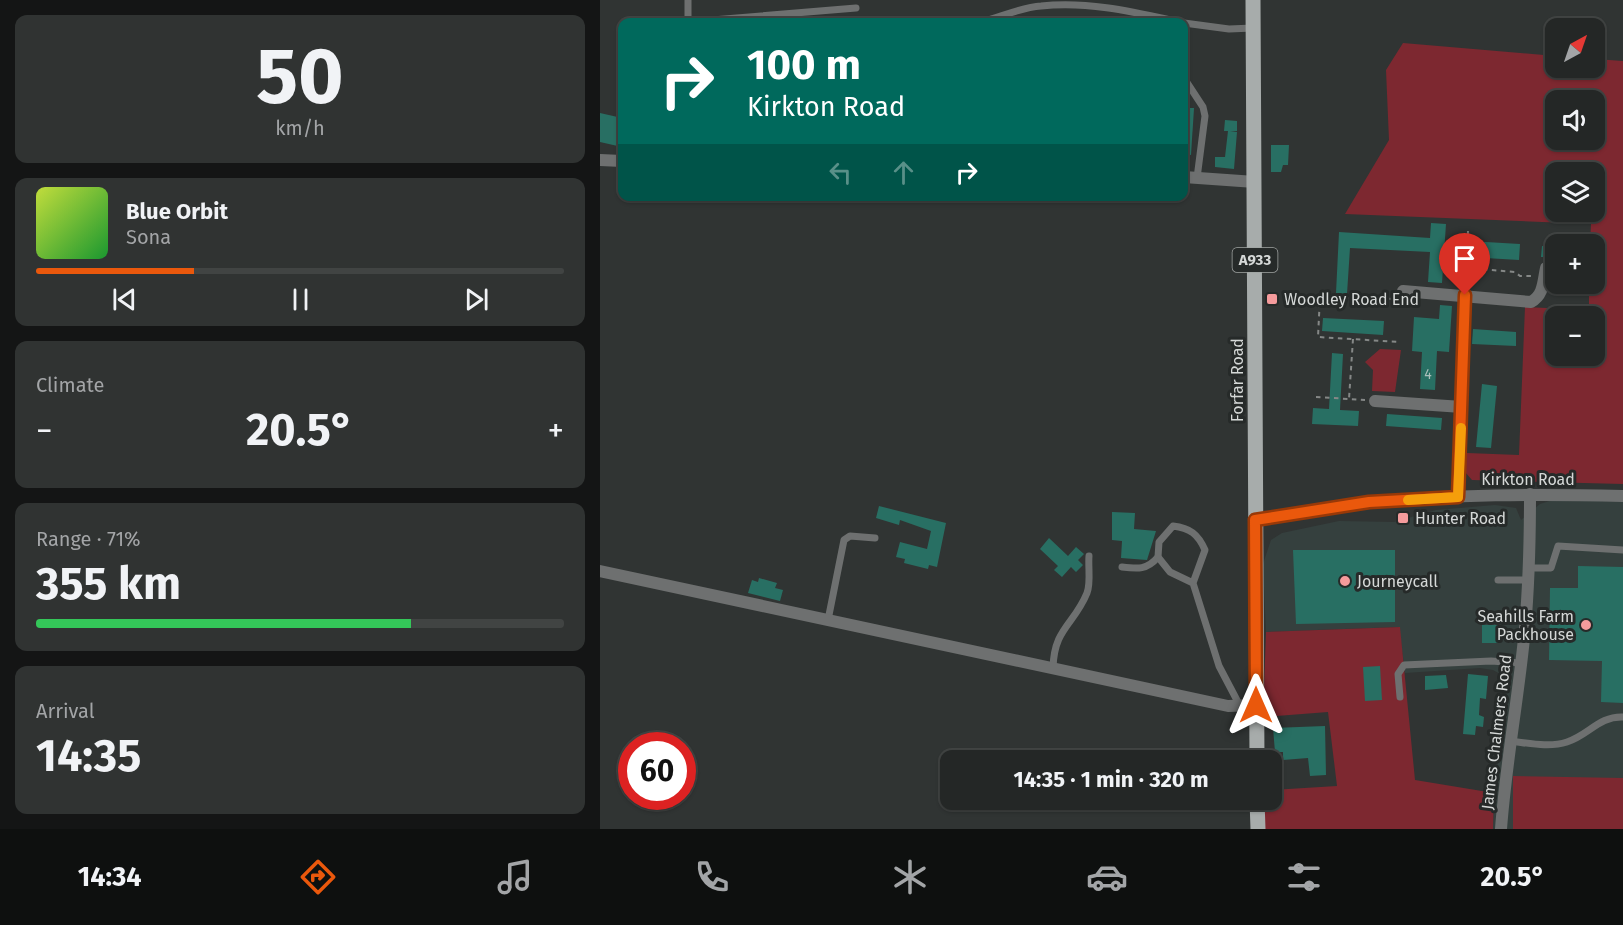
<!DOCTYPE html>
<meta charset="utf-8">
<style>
:root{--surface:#242726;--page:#303332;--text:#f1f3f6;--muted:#a3a5a7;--line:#414443;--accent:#ea580c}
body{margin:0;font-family:"Fira Sans",sans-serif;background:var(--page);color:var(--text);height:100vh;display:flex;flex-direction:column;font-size:22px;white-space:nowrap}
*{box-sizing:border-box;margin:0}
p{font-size:20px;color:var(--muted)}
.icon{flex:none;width:33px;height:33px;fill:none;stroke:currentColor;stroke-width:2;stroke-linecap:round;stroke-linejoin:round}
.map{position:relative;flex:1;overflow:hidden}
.drawer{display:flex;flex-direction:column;gap:15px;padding:15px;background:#141515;width:600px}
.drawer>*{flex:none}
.hud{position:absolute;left:18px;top:18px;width:570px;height:183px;border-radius:12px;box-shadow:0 2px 4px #0004,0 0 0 2px var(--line);background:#00695c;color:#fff;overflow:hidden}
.needle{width:39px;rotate:40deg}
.controls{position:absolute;left:945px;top:18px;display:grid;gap:12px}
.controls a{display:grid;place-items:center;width:60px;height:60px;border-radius:12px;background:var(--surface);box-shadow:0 2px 4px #0004,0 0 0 2px var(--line);font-size:30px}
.speed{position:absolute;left:18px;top:732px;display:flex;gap:12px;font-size:30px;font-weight:700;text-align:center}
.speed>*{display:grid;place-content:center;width:78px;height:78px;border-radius:50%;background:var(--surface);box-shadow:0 2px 4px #0004,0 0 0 2px var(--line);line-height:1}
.speed .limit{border:9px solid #d22;background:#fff;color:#111}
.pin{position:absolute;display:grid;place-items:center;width:51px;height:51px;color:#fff;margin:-62px -26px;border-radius:50% 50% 50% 0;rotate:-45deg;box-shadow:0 0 6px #0007}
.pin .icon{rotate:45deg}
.me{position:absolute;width:66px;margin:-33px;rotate:0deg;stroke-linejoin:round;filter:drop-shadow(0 0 4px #0008)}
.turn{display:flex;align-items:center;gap:21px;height:126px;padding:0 30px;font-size:27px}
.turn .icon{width:78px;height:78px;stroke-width:2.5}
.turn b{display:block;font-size:42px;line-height:51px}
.lanes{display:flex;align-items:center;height:57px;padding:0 30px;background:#0003;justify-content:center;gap:30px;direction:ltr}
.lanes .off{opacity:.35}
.big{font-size:45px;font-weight:700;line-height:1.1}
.drawer .tile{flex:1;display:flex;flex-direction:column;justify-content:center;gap:9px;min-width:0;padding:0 21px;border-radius:12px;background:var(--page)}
.drawer .dial{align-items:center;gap:0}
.dial b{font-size:78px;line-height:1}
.song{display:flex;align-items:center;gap:18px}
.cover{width:72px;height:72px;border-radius:9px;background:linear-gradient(135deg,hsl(70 70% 55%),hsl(130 70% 35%))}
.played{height:6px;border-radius:3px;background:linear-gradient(90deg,var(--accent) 30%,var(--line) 30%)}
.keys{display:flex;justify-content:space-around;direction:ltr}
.heat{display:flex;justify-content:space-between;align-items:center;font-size:33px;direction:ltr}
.charge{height:9px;border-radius:4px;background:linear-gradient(90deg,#34c759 71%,var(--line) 0)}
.trip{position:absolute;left:340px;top:750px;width:342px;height:60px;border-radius:12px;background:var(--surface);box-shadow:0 2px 4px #0004,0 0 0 2px var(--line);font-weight:700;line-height:60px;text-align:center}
.menu{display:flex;height:96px;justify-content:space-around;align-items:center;background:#0e100f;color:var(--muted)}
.menu .icon{width:42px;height:42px}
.menu .current{color:var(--accent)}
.menu b{font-size:27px;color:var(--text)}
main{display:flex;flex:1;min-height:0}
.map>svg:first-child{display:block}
.built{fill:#35403e}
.green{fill:#7d2830;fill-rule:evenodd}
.building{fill:#286f63}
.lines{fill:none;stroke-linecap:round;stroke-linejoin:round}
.path{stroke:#858887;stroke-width:2;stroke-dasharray:4.5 4.5;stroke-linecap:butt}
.service{stroke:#6e7070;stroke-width:7}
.minor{stroke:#6e7070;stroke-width:12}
.tertiary{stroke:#6e7070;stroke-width:12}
.primary{stroke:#a7acab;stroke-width:15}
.route-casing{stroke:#983908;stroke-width:15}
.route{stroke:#ea580c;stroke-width:10}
.slow{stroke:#f59e0b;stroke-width:10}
.poi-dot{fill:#f59b9c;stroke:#262a29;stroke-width:2}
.labels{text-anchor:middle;stroke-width:6;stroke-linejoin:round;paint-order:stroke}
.number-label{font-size:14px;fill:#aabeba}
.shield{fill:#262a29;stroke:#a0a4a3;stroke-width:1.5}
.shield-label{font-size:15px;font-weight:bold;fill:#d5d8d7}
.poi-label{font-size:16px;fill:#d5d8d7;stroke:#262a29;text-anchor:start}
.street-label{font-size:16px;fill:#d5d8d7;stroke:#262a29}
</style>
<main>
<section class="drawer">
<div class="tile dial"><b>50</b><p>km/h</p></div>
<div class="tile">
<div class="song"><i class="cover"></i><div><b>Blue Orbit</b><p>Sona</p></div></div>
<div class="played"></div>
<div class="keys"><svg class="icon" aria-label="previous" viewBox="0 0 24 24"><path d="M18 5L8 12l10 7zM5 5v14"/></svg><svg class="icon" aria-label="pause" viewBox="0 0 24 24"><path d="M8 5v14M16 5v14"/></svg><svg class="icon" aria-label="next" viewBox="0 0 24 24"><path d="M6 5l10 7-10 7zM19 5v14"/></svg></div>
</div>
<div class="tile"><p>Climate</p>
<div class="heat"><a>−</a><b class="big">20.5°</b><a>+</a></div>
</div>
<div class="tile"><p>Range · 71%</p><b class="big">355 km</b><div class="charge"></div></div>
<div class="tile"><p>Arrival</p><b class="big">14:35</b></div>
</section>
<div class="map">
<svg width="1023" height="829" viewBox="0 0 1023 829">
<rect width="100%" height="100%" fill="#303433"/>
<path class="built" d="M956,499L1023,502V829H893L894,793L907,687L904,676L893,670L880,668L805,673L799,627L666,632L663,564L671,540L682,533L739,521L794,522L836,510L895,505L916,508L921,520L940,504Z"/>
<g class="green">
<path d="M803,43L955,56L956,68H994L995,59L1023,61V484L872,480L865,472L867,453L919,455L925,307L989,310V284H994V244H990L991,224L745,214L789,140L786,70ZM956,100H994V140H956ZM956,172H994V212H956ZM956,316H994V356H956Z"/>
<path d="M780,349L801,350L795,392L772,391L773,370L765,362Z"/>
<path d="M800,627L815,780L894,793L893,829H665V800H672V790L737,786L728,712L663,717L666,632Z"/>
<path d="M913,776L1023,778V829H913Z"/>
</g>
<g class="building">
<path d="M584,108H594L591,155L584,154Z"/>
<path d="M0,113L22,118V147L0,142Z"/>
<path d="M625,120L637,121V131H630L637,132L634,169L615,167V157H625L628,131H624Z"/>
<path d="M671,145H689L688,165H683L681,172H671Z"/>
<path d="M831,223L846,224L842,283L828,282L830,252L750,248L747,294L736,293L739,232L830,238Z"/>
<path d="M869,241L920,244L919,260L868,257Z"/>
<path d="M942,246L956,247V257H941Z"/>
<path d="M840,305L852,306L849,352L837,351L835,390L820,389L822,352L812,351L814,317L839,319Z"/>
<path d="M723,318L784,321L783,335L722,331Z"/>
<path d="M873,329L916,332V346L872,344Z"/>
<path d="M732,353L743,354L740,410L759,411L758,426L712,424L713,408L729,409Z"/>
<path d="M882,384L897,386L891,448L876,447Z"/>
<path d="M787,414L842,418L841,430L786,426Z"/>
<path d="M279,506L346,523L337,567L329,565L328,569L304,563L305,559L296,557L300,542L327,549L331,531L300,520L299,525L276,518Z"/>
<path d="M512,512L535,513L534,529L556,531L547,560L521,558L522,541L512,540Z"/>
<path d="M449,538L468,556L476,547L484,554L478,560L483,565L476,572L471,567L462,577L454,570L458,566L440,549Z"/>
<path d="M693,550H795V622L696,624Z"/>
<path d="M978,566L1023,567V703L1001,702L1002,661L949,660L950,588H978Z"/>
<path d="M159,578L177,583L175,588L183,590L180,601L148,593L152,580L158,582Z"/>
<path d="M882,625H898L899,643H882Z"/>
<path d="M780,666L782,700L765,701L763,667Z"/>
<path d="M868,674L888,676L886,699L880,698L879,715L884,717L883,727L876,726L875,735L863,734Z"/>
<path d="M846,675L848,688L825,690V676Z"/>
<path d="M725,726L726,775L710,776L708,758L683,760V752H675L673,728Z"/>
</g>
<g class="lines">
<g class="path">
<path d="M868,231L866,268L915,272L920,276H932"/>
<path d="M864,283L866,268"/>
<path d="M794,299L720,296L718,337L800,342"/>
<path d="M753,339L749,399L765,400"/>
<path d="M716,397L749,399"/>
</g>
<g class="service">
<path d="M88,0V22"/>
<path d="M88,22L256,8"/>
<path d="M382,22C401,17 422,7 441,6C489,1 534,12 580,22"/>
<path d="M584,23L629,29L653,28"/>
<path d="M584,78L603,107L605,116L597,178"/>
<path d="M522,567C538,569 547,570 558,557"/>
<path d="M929,568H951L958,546L1023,550"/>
<path d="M898,580H928"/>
<path d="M593,583L605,550C598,534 590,528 573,526L559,542L558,557L570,572L593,583L619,666L640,706"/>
<path d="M228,620L244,540L250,536L275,538"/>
<path d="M453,668C454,628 474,625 487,593C491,583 488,567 489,556"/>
<path d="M800,697L798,674L804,665L891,661L920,663"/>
<path d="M910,741C928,743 949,748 967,742C989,735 999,716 1023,717"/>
</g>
<g class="minor">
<path d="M0,160L22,161"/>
<path d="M584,177L655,182"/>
<path d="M803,291L931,302C944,295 943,281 946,268H956"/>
<path d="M775,401L862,407"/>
<path d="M858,497L865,295"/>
<path d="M0,571L628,706L656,705"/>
<path d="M901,829C906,761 919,695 925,628C929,583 930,539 930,494"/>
</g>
<path class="tertiary" d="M655,520C693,516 730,507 768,503C853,494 938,494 1023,496"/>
<g class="primary">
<path d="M653,0L657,760"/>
<path d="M657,800L658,829"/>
</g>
</g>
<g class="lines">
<defs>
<path id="route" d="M656,705L655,520L769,502L858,497L865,295"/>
</defs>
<use href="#route" class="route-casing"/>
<use href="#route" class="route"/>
<path class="slow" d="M808,500L858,497L861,428"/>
</g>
<g class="poi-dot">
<rect x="666" y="293" width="12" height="12" rx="3"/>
<rect x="797" y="512" width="12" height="12" rx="3"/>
<circle cx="745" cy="581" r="6"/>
<circle cx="986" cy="625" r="6"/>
</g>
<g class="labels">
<g class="number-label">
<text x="828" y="379">4</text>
</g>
<rect class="shield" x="632.5" y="248" width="45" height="24" rx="4.5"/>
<g class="shield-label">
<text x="655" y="265">A933</text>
</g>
<g class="poi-label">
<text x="684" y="305">Woodley Road End</text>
<text x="815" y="524">Hunter Road</text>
<text x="757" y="587">Journeycall</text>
<text x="974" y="622" text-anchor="end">Seahills Farm<tspan x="974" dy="18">Packhouse</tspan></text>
</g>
<g class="street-label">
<text transform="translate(637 380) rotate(-90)" y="6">Forfar Road</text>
<text x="928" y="485">Kirkton Road</text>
<text transform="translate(896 732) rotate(-83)" y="6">James Chalmers Road</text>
</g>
</g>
</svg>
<div class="controls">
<a><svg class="needle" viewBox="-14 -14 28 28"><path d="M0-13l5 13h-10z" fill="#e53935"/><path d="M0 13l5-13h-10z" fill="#a3a5a7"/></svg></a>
<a><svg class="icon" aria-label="sound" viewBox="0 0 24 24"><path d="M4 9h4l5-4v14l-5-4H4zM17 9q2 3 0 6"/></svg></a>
<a><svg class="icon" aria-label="layers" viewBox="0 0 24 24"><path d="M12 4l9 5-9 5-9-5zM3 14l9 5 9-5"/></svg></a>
<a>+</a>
<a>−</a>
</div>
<div class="speed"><div class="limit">60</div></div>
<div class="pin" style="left:865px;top:295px;background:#d93025"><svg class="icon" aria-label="arrive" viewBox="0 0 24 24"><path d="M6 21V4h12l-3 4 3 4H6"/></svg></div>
<svg class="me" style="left:656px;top:705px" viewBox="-20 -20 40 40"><path d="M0-17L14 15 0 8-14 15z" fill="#ea580c" stroke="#fff" stroke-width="4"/></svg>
<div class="trip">14:35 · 1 min · 320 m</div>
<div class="hud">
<div class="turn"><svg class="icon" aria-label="right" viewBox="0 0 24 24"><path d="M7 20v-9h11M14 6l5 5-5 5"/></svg><div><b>100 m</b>Kirkton Road</div></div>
<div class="lanes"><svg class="icon off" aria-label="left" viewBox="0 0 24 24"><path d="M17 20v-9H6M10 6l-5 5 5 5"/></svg><svg class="icon off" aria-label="ahead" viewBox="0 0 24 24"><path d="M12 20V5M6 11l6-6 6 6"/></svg><svg class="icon" aria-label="right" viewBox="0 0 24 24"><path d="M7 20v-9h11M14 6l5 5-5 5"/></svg></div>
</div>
</div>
</main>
<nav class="menu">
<b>14:34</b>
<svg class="icon current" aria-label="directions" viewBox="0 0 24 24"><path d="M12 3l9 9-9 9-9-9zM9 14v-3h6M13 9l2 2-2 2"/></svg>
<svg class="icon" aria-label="music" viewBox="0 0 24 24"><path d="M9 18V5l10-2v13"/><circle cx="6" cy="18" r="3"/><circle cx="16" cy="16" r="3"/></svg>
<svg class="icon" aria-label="phone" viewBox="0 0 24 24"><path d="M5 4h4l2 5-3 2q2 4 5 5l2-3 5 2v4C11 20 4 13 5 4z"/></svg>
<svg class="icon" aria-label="climate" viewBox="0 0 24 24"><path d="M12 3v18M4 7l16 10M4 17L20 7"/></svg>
<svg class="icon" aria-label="car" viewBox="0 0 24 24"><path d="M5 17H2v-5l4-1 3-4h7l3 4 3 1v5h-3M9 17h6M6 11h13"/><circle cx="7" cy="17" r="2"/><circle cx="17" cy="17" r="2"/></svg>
<svg class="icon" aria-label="filters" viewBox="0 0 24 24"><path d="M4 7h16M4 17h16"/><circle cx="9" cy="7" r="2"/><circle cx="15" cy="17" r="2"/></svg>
<b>20.5°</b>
</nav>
